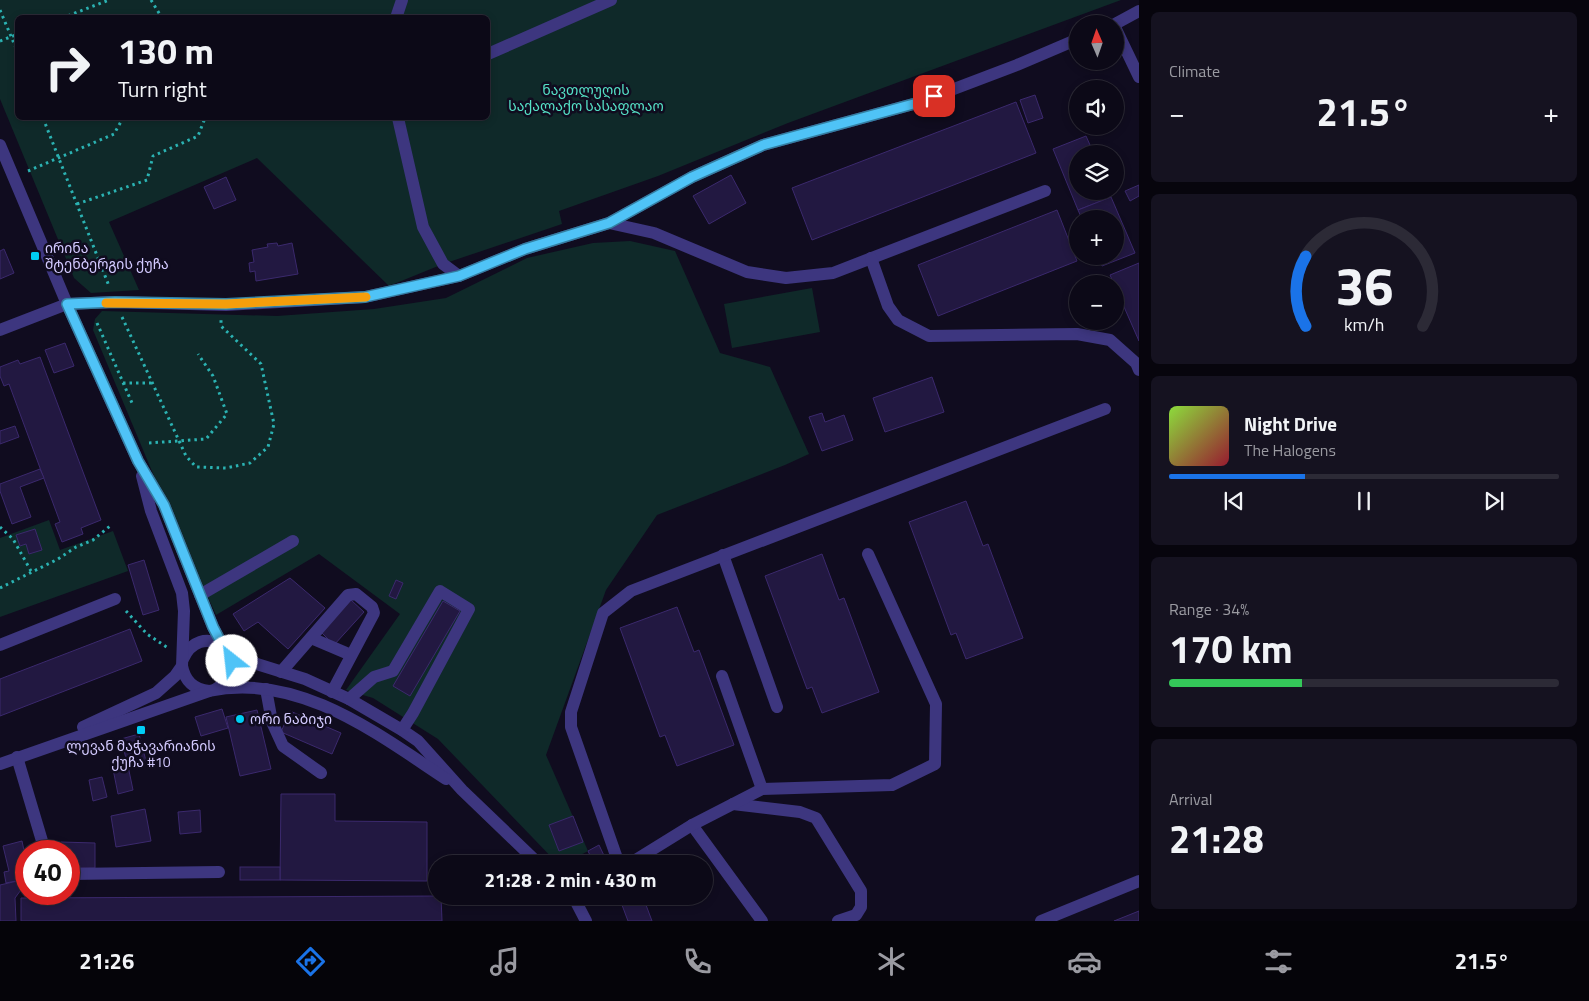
<!DOCTYPE html>
<meta charset="utf-8">
<style>
:root{--surface:#0c0917;--page:#151220;--text:#f1f3f6;--muted:#9a9aa1;--line:#2c2a36;--accent:#1a73e8}
body{margin:0;font-family:"Titillium Web","Noto Sans Georgian",sans-serif;background:var(--page);color:var(--text);height:100vh;display:flex;flex-direction:column;font-size:19px;white-space:nowrap}
*{box-sizing:border-box;margin:0}
p{font-size:16px;color:var(--muted)}
.icon{flex:none;width:28px;height:28px;fill:none;stroke:currentColor;stroke-width:2;stroke-linecap:round;stroke-linejoin:round}
.map{position:relative;flex:1;overflow:hidden}
.drawer{display:flex;flex-direction:column;gap:12px;padding:12px;background:#07050d;width:450px}
.drawer>*{flex:none}
.top-card{position:absolute;left:15px;top:15px;width:475px;height:105px;border-radius:8px;box-shadow:0 2px 8px #0003,0 0 0 1px var(--line);background:#0c0917;color:var(--text);overflow:hidden}
.needle{width:32px;rotate:358deg}
.fabs{position:absolute;left:1069px;top:15px;display:grid;gap:10px}
.fabs a{display:grid;place-items:center;width:55px;height:55px;border-radius:50%;background:var(--surface);box-shadow:0 2px 8px #0003,0 0 0 1px var(--line);font-size:25px}
.speed{position:absolute;left:15px;top:840px;display:flex;gap:10px;font-size:25px;font-weight:700;text-align:center}
.speed>*{display:grid;place-content:center;width:65px;height:65px;border-radius:50%;background:var(--surface);box-shadow:0 2px 8px #0003,0 0 0 1px var(--line);line-height:1}
.speed .limit{border:8px solid #d22;background:#fff;color:#111}
.pin{position:absolute;display:grid;place-items:center;width:42px;height:42px;color:#fff;margin:-21px;border-radius:10px;box-shadow:0 2px 8px #0006}
.me{position:absolute;width:55px;margin:-28px;rotate:331deg;stroke-linejoin:round;filter:drop-shadow(0 0 4px #0008)}
.turn{display:flex;align-items:center;gap:18px;height:105px;padding:0 20px;font-size:22px}
.turn .icon{width:65px;height:65px;stroke-width:2.5}
.turn b{display:block;font-size:35px;line-height:42px}
.big{font-size:38px;font-weight:700;line-height:1.1}
.drawer .card{flex:1;display:flex;flex-direction:column;justify-content:center;gap:8px;min-width:0;padding:0 18px;border-radius:8px;background:var(--page)}
.drawer .dial{align-items:center;gap:0}
.dial svg{height:130px;overflow:visible;fill:none;stroke:var(--line);stroke-width:7;stroke-linecap:round;text-anchor:middle}
.dial text{fill:var(--text);stroke:none}
.song{display:flex;align-items:center;gap:15px}
.cover{width:60px;height:60px;border-radius:8px;background:linear-gradient(135deg,hsl(90 70% 55%),hsl(350 70% 35%))}
.played{height:5px;border-radius:2px;background:linear-gradient(90deg,var(--accent) 35%,var(--line) 35%)}
.keys{display:flex;justify-content:space-around;direction:ltr}
.heat{display:flex;justify-content:space-between;align-items:center;font-size:28px;direction:ltr}
.charge{height:8px;border-radius:4px;background:linear-gradient(90deg,#34c759 34%,var(--line) 0)}
.trip{position:absolute;left:428px;top:855px;width:285px;height:50px;border-radius:25px;background:var(--surface);box-shadow:0 2px 8px #0003,0 0 0 1px var(--line);font-weight:700;line-height:50px;text-align:center}
.dock{display:flex;height:80px;justify-content:space-around;align-items:center;background:#050409;color:var(--muted)}
.dock .icon{width:35px;height:35px}
.dock .on{color:var(--accent)}
.dock b{font-size:22px;color:var(--text)}
main{display:flex;flex:1;min-height:0}
.map>svg:first-child{display:block}
.green{fill:#0f2929;fill-rule:evenodd}
.building{fill:#221841;stroke:#3b296d}
.lines{fill:none;stroke-linecap:round;stroke-linejoin:round}
.path{stroke:#2bb2b2;stroke-width:3;stroke-dasharray:2.5 4;stroke-linecap:butt}
.minor{stroke:#3d367f;stroke-width:12}
.route-casing{stroke:#337fa1;stroke-width:12}
.route{stroke:#4fc3f7;stroke-width:9}
.slow{stroke:#f59e0b;stroke-width:9}
.poi-dot{fill:#00cef5;stroke:#100c1f;stroke-width:2}
.labels{text-anchor:middle;stroke-width:5;stroke-linejoin:round;paint-order:stroke}
.park-label{font-size:14px;fill:#55e1c6;stroke:#100c1f}
.poi-label{font-size:14px;fill:#d3caff;stroke:#100c1f;text-anchor:start}
</style>
<main>
<div class="map">
<svg width="1139" height="921" viewBox="0 0 1139 921">
<rect width="100%" height="100%" fill="#100c1f"/>
<g class="green">
<path d="M0,0H1121L788,123L658,176L559,211L562,224L443,264L389,286L257,158L109,222L139,290L91,293L74,278L0,99ZM18,18H488V118H18Z"/>
<path d="M630,241L675,251L720,353L770,367L809,454L785,465L657,515L606,590L546,755L588,851L564,864H558L438,739L373,698L346,690L400,614L319,554L216,615L174,524L93,330L95,319L102,311L277,316L374,309L446,298L527,258L593,243Z"/>
<path d="M812,288L820,332L732,348L724,304Z"/>
<path d="M49,520L60,550L113,531L128,571L0,617V538Z"/>
</g>
<g class="building">
<path d="M1035,95L1043,118L1028,123L1020,100Z"/>
<path d="M1016,102L1036,153L812,240L792,188Z"/>
<path d="M1086,136L1094,154H1078V191H1109L1111,197L1078,210L1053,149Z"/>
<path d="M731,175L746,203L709,224L693,196Z"/>
<path d="M226,177L236,200L214,209L204,187Z"/>
<path d="M1139,185V196L1130,201L1125,191Z"/>
<path d="M1111,197L1135,253L1102,266L1098,256H1115V219H1082L1078,210Z"/>
<path d="M1057,210L1077,261L938,316L918,265Z"/>
<path d="M277,243L278,246L292,243L298,274L256,281L255,271L250,272L249,263L254,262L252,250L268,247L267,244Z"/>
<path d="M4,249L14,273L0,279V251Z"/>
<path d="M1139,263V341L1110,275Z"/>
<path d="M65,343L74,366L54,373L45,350Z"/>
<path d="M40,357L101,520L81,528L83,534L62,542L55,524L60,522L9,384L4,386L0,376V367L18,360L20,364Z"/>
<path d="M932,377L944,412L885,432L873,398Z"/>
<path d="M822,413L825,422L844,415L853,440L822,451L809,417Z"/>
<path d="M15,426L19,437L0,444V431Z"/>
<path d="M40,469L44,478L20,487L31,517L12,524L0,491V484Z"/>
<path d="M966,501L983,546L988,544L1023,638L966,659L956,633L951,635L909,522Z"/>
<path d="M35,529L42,550L29,554L26,544L20,546L16,535Z"/>
<path d="M822,554L839,600L844,598L879,692L822,713L812,687L807,689L765,576Z"/>
<path d="M144,560L159,610L143,615L128,565Z"/>
<path d="M290,578L325,608L288,649L258,622L244,631L233,614Z"/>
<path d="M396,580L403,583L396,599L389,596Z"/>
<path d="M351,600L364,612L334,645L321,632Z"/>
<path d="M443,601L460,611L410,696L393,686Z"/>
<path d="M677,607L694,652L699,650L734,745L677,766L665,735L660,737L620,628Z"/>
<path d="M130,629L142,661L0,716V679Z"/>
<path d="M222,709L228,728L201,736L195,717Z"/>
<path d="M257,710L271,769L240,776L226,717Z"/>
<path d="M290,711L341,733L332,754L281,732Z"/>
<path d="M139,734L146,761L128,766L121,739Z"/>
<path d="M128,766L133,790L118,794L113,769Z"/>
<path d="M102,777L107,797L93,801L89,780Z"/>
<path d="M281,794H335V821L427,822V881L280,880Z"/>
<path d="M145,809L151,841L116,847L111,816Z"/>
<path d="M200,810L201,832L180,834L178,812Z"/>
<path d="M573,816L583,842L559,851L549,825Z"/>
<path d="M22,841L26,860V879L6,883L4,872L9,871L3,846Z"/>
<path d="M61,842L95,843V868H69V851H61Z"/>
<path d="M599,845L608,864H594L588,851Z"/>
<path d="M497,856L508,864H489Z"/>
<rect x="240" y="867" width="40" height="13"/>
<path d="M26,879V883L15,898L16,921H0V885Z"/>
<path d="M441,896L442,921H21V898Z"/>
<path d="M643,897L652,921H628L622,905Z"/>
<path d="M1139,911V921H1114Z"/>
</g>
<g class="lines">
<g class="path">
<path d="M151,0L162,18"/>
<path d="M0,10L18,53"/>
<path d="M62,18L109,0"/>
<path d="M0,41L18,34"/>
<path d="M43,118L109,286"/>
<path d="M28,171L114,134L123,118"/>
<path d="M77,204L147,180L153,156L198,136L205,118"/>
<path d="M122,317L186,456L196,467L226,468L250,463L268,447L274,424L261,364L221,326V319"/>
<path d="M97,323L132,403"/>
<path d="M123,383H152"/>
<path d="M149,443L206,439L227,414L213,376L198,354"/>
<path d="M0,527L13,539L31,571"/>
<path d="M0,588L58,559L76,547L93,540L110,526"/>
<path d="M126,611L147,634L168,648"/>
</g>
<g class="minor">
<path d="M396,18L402,0"/>
<path d="M1115,24L1139,11"/>
<path d="M1115,27L1139,77"/>
<path d="M488,54L611,0"/>
<path d="M398,118L423,227L443,264L459,276"/>
<path d="M0,145L67,304L138,461L164,505L213,627L223,646L229,653L244,660L305,679L349,699L402,730L418,741L462,790L539,864"/>
<path d="M609,223L654,233L747,272L786,278L833,273L1045,191"/>
<path d="M871,258L888,306L898,320L929,336L1077,334L1110,340L1136,363L1139,370"/>
<path d="M0,330L67,304L115,302L226,305L365,297L459,276L525,249L609,223L692,177L763,145L917,103L1017,65L1078,39"/>
<path d="M723,555L777,707"/>
<path d="M200,595L293,541"/>
<path d="M311,638L351,655"/>
<path d="M0,645L115,599"/>
<path d="M183,659C191,641 207,636 223,646"/>
<path d="M182,666C185,681 193,689 209,691"/>
<path d="M281,672L348,595L356,594L372,607L374,613L332,692"/>
<path d="M722,676L762,789"/>
<path d="M216,689C231,680 235,669 229,653"/>
<path d="M266,689L272,722L283,746L321,773"/>
<path d="M349,699L374,677L393,671L440,591L469,609L413,713L402,730"/>
<path d="M83,727L156,693L175,676L182,666L184,611L182,593L151,511L142,476"/>
<path d="M17,757L45,851"/>
<path d="M0,764L209,691C298,672 376,733 446,779"/>
<path d="M733,804L800,812L816,818L861,891V907L856,915L838,921"/>
<path d="M692,825L762,921"/>
<path d="M619,864L571,727V712L603,613L631,591L1105,409"/>
<path d="M629,864L692,825L762,789L892,785L935,764L936,704L868,554"/>
<path d="M69,874L219,872"/>
<path d="M573,896L586,921"/>
<path d="M1041,921L1139,881"/>
</g>
</g>
<g class="lines">
<defs>
<path id="route" d="M232,661L229,653L223,646L213,627L164,505L138,461L67,304L115,302L226,304L365,297L459,276L525,249L609,223L692,177L763,145L917,103L934,96"/>
</defs>
<use href="#route" class="route-casing"/>
<use href="#route" class="route"/>
<path class="slow" d="M106,303L226,304L366,297"/>
</g>
<g class="poi-dot">
<rect x="30" y="251" width="10" height="10" rx="2.5"/>
<circle cx="240" cy="719" r="5"/>
<rect x="136" y="725" width="10" height="10" rx="2.5"/>
</g>
<g class="labels">
<g class="park-label">
<text x="586" y="95">ნავთლუღის<tspan x="586" dy="16">საქალაქო სასაფლაო</tspan></text>
</g>
<g class="poi-label">
<text x="45" y="253">ირინა<tspan x="45" dy="16">შტენბერგის ქუჩა</tspan></text>
<text x="250" y="724">ორი ნაბიჯი</text>
<text x="141" y="751" text-anchor="middle">ლევან მაჭავარიანის<tspan x="141" dy="16">ქუჩა #10</tspan></text>
</g>
</g>
</svg>
<div class="fabs">
<a><svg class="needle" viewBox="-14 -14 28 28"><path d="M0-13l5 13h-10z" fill="#e53935"/><path d="M0 13l5-13h-10z" fill="#9a9aa1"/></svg></a>
<a><svg class="icon" aria-label="sound" viewBox="0 0 24 24"><path d="M4 9h4l5-4v14l-5-4H4zM17 9q2 3 0 6"/></svg></a>
<a><svg class="icon" aria-label="layers" viewBox="0 0 24 24"><path d="M12 4l9 5-9 5-9-5zM3 14l9 5 9-5"/></svg></a>
<a>+</a>
<a>−</a>
</div>
<div class="speed"><div class="limit">40</div></div>
<div class="pin" style="left:934px;top:96px;background:#d93025"><svg class="icon" aria-label="arrive" viewBox="0 0 24 24"><path d="M6 21V4h12l-3 4 3 4H6"/></svg></div>
<svg class="me" style="left:232px;top:661px" viewBox="-20 -20 40 40"><circle r="19" fill="#fff"/><path d="M0-13L10 11 0 6-10 11z" fill="#4fc3f7"/></svg>
<div class="trip">21:28 · 2 min · 430 m</div>
<div class="top-card">
<div class="turn"><svg class="icon" aria-label="right" viewBox="0 0 24 24"><path d="M7 20v-9h11M14 6l5 5-5 5"/></svg><div><b>130 m</b>Turn right</div></div>
</div>
</div>
<section class="drawer">
<div class="card"><p>Climate</p>
<div class="heat"><a>−</a><b class="big">21.5°</b><a>+</a></div>
</div>
<div class="card dial"><svg viewBox="0 0 100 80">
<path d="M14 69A42 42 0 1 1 86 69"/>
<path d="M14 69A42 42 0 0 1 14 26" stroke="#1a73e8"/>
<text x="50" y="56" font-size="32" font-weight="700">36</text>
<text x="50" y="72" font-size="11">km/h</text>
</svg></div>
<div class="card">
<div class="song"><i class="cover"></i><div><b>Night Drive</b><p>The Halogens</p></div></div>
<div class="played"></div>
<div class="keys"><svg class="icon" aria-label="previous" viewBox="0 0 24 24"><path d="M18 5L8 12l10 7zM5 5v14"/></svg><svg class="icon" aria-label="pause" viewBox="0 0 24 24"><path d="M8 5v14M16 5v14"/></svg><svg class="icon" aria-label="next" viewBox="0 0 24 24"><path d="M6 5l10 7-10 7zM19 5v14"/></svg></div>
</div>
<div class="card"><p>Range · 34%</p><b class="big">170 km</b><div class="charge"></div></div>
<div class="card"><p>Arrival</p><b class="big">21:28</b></div>
</section>
</main>
<nav class="dock">
<b>21:26</b>
<svg class="icon on" aria-label="directions" viewBox="0 0 24 24"><path d="M12 3l9 9-9 9-9-9zM9 14v-3h6M13 9l2 2-2 2"/></svg>
<svg class="icon" aria-label="music" viewBox="0 0 24 24"><path d="M9 18V5l10-2v13"/><circle cx="6" cy="18" r="3"/><circle cx="16" cy="16" r="3"/></svg>
<svg class="icon" aria-label="phone" viewBox="0 0 24 24"><path d="M5 4h4l2 5-3 2q2 4 5 5l2-3 5 2v4C11 20 4 13 5 4z"/></svg>
<svg class="icon" aria-label="climate" viewBox="0 0 24 24"><path d="M12 3v18M4 7l16 10M4 17L20 7"/></svg>
<svg class="icon" aria-label="car" viewBox="0 0 24 24"><path d="M5 17H2v-5l4-1 3-4h7l3 4 3 1v5h-3M9 17h6M6 11h13"/><circle cx="7" cy="17" r="2"/><circle cx="17" cy="17" r="2"/></svg>
<svg class="icon" aria-label="filters" viewBox="0 0 24 24"><path d="M4 7h16M4 17h16"/><circle cx="9" cy="7" r="2"/><circle cx="15" cy="17" r="2"/></svg>
<b>21.5°</b>
</nav>
